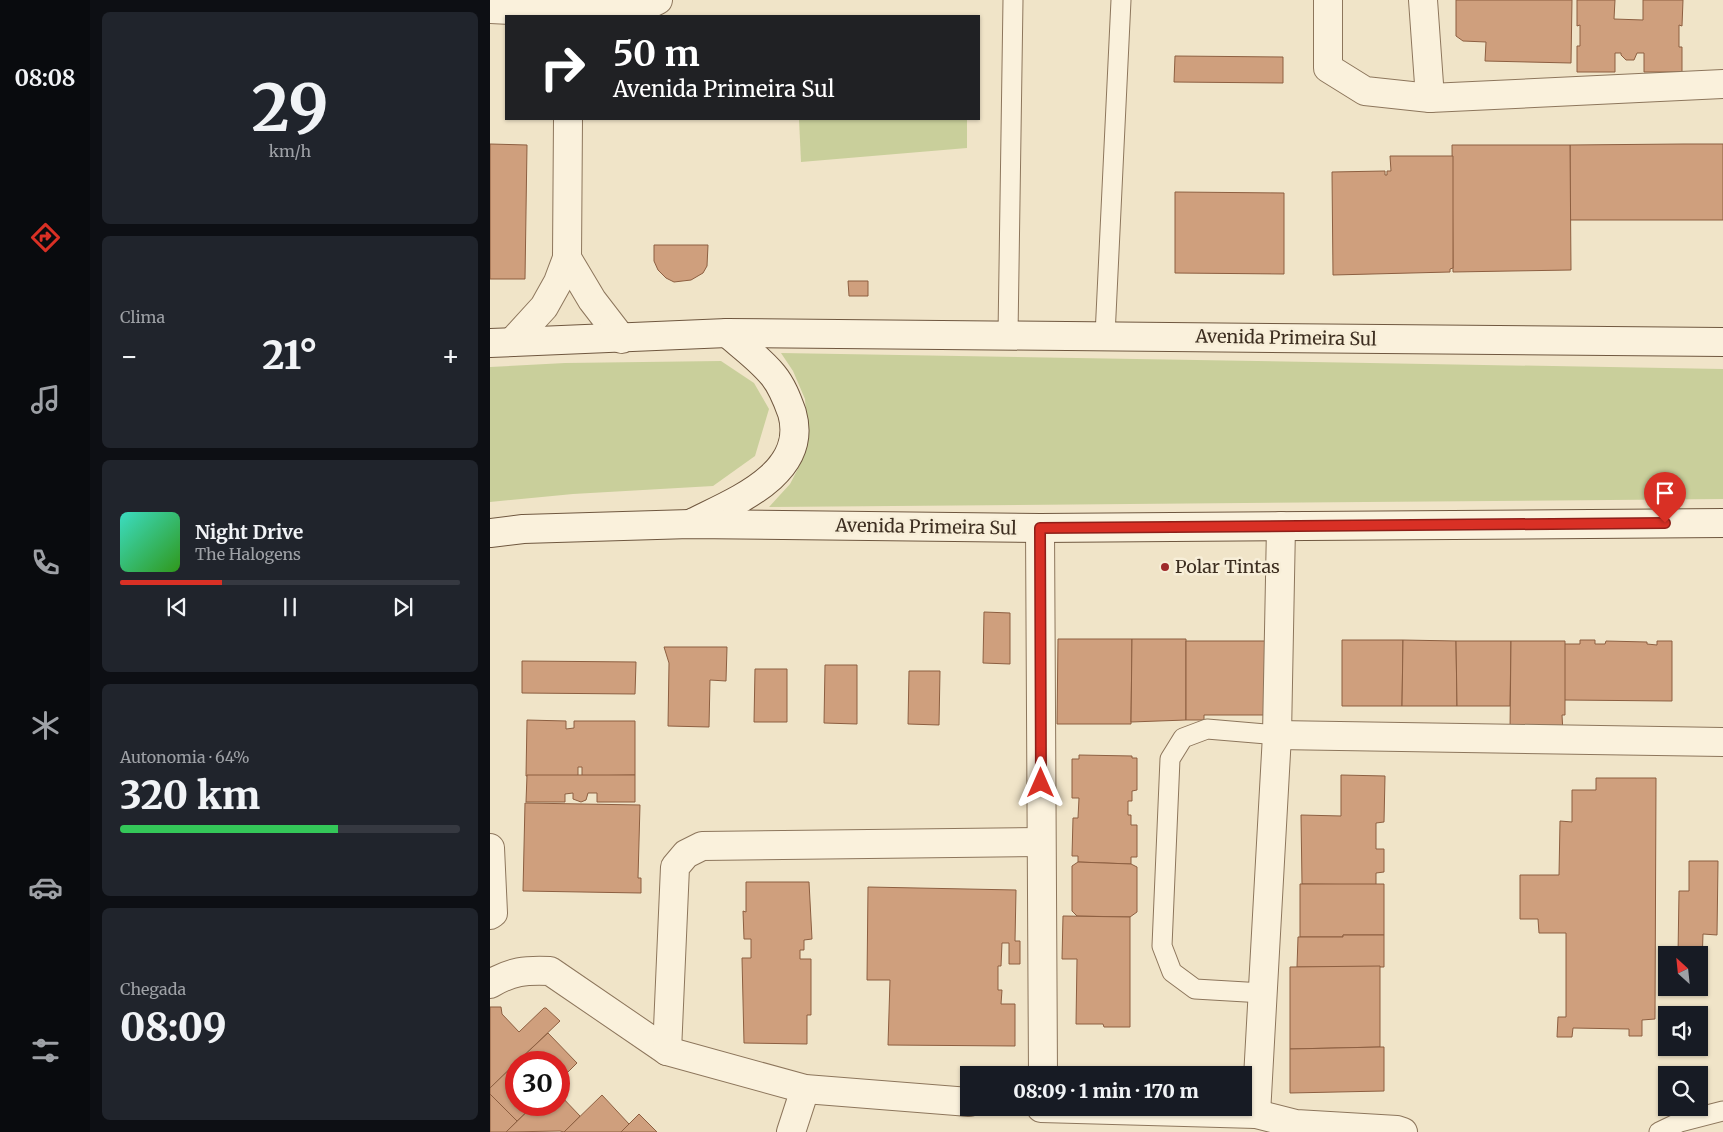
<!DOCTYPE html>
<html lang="pt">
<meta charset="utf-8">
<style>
:root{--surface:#171b24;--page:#20242c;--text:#f1f3f6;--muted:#9ea1a6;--line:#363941;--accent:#d93025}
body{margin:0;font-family:Merriweather,serif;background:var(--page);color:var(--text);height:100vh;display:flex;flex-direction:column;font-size:19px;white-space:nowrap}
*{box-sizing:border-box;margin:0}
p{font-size:16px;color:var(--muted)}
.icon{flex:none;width:28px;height:28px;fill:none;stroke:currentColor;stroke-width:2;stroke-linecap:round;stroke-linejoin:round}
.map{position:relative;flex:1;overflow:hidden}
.drawer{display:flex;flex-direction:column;gap:12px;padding:12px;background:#0d0f14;width:400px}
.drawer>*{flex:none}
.guide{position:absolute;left:15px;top:15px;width:475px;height:105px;border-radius:0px;box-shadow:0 1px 4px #0004;background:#202124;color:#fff;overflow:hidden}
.needle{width:32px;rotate:333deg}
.buttons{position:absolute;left:1168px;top:946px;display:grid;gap:10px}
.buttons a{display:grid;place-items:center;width:50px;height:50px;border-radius:0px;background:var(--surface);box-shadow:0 1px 4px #0004;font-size:25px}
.speed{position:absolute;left:15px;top:1051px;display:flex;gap:10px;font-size:25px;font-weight:700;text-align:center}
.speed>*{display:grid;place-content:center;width:65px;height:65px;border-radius:50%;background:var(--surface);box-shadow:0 1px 4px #0004;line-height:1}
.speed .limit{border:8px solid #d22;background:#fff;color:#111}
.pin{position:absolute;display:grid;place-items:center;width:42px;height:42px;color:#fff;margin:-51px -21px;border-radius:50% 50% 50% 0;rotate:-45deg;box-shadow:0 0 5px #0007}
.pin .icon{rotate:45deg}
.me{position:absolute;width:55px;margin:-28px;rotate:0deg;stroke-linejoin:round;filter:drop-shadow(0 0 4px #0008)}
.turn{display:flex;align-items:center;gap:18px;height:105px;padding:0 25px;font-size:22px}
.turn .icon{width:65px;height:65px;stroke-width:2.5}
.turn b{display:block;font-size:35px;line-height:42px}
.big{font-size:38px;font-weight:800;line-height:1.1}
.drawer .tile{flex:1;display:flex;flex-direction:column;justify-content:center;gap:8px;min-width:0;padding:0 18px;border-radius:8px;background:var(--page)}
.drawer .dial{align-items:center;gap:0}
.dial b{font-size:65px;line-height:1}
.song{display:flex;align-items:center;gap:15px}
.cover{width:60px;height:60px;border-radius:8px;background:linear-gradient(135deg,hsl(170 70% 55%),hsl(110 70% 35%))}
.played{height:5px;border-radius:2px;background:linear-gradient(90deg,var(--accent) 30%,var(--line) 30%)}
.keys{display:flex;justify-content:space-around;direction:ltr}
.heat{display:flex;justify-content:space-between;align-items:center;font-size:28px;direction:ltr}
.charge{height:8px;border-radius:4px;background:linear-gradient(90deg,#34c759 64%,var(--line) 0)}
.trip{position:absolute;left:470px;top:1066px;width:292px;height:50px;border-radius:0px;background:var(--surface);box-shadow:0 1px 4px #0004;font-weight:800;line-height:50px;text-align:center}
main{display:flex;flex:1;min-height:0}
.tabs{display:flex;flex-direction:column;width:90px;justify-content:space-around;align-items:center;background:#090b0e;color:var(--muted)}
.tabs .icon{width:35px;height:35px}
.tabs .current{color:var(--accent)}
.tabs b{font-size:22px;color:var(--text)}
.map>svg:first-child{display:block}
.green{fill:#c9cf9b}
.building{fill:#cf9f7d;stroke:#8d5f41}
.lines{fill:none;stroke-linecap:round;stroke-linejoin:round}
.service-casing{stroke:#8d765c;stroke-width:21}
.minor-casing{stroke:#8d765c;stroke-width:30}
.secondary-casing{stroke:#6f573f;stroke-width:30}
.service{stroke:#faf1dc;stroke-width:19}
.minor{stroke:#faf1dc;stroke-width:28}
.secondary{stroke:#faf1dc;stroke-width:28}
.route-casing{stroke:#8d1f18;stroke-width:12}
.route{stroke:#d93025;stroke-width:9}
.poi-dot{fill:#9e2a2b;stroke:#f7eed8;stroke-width:2}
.labels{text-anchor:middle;stroke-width:5;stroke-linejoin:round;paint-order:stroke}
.street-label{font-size:18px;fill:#3d2e20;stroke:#f7eed8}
.poi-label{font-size:18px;fill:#3d2e20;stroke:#f7eed8;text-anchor:start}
</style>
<main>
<nav class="tabs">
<b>08:08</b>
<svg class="icon current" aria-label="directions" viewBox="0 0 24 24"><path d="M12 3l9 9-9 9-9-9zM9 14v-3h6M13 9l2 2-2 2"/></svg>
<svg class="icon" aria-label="music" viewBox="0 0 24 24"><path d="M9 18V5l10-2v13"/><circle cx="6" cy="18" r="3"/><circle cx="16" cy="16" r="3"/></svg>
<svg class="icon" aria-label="phone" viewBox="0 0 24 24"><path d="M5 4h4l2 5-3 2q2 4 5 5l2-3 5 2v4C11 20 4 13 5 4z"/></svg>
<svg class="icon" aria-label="climate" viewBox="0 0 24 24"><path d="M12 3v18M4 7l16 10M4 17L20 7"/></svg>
<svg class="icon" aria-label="car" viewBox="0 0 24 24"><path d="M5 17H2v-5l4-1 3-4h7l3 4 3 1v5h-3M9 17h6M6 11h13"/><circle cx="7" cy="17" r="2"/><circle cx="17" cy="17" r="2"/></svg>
<svg class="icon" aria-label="filters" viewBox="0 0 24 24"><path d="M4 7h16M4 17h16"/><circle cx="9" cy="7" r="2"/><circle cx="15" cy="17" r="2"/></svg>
</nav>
<section class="drawer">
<div class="tile dial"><b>29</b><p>km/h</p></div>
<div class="tile"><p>Clima</p>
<div class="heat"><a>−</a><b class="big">21°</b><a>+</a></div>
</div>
<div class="tile">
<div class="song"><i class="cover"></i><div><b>Night Drive</b><p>The Halogens</p></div></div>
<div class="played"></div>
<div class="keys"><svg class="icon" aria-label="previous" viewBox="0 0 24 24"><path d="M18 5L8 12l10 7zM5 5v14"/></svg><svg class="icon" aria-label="pause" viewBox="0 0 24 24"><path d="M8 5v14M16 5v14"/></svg><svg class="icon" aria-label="next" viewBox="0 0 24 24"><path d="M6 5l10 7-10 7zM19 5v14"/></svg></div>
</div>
<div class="tile"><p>Autonomia · 64%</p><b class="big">320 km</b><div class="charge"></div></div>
<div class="tile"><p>Chegada</p><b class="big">08:09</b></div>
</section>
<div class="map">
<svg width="1233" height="1132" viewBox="0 0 1233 1132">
<rect width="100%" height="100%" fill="#f0e4c8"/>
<g class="green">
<path d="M309,119H477V148L311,162Z"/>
<path d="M291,353L1233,369V499L279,507L300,484L313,459L317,427L315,399L303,371Z"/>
<path d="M231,361L264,383L279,409L265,456L223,486L83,494L0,502V367L75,363Z"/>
</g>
<g class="building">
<path d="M966,0H1082L1081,63L995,61L996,42L973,41L966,36Z"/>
<path d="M1087,0H1125L1124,19L1153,20V0H1193L1192,26L1189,25V47H1192V72H1154V53H1147L1144,60H1136L1131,55V53H1125V72H1087V46H1090V25L1087,26Z"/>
<path d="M685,56L793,57V83L684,82Z"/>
<path d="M0,144L37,145L35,279H0Z"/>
<path d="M1193,144H1233V220H1080V145Z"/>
<path d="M962,145H1080L1081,270L963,272Z"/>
<path d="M900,156H963V268L960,269V272L843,275L842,172L895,171V175H897V171H901Z"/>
<path d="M685,192L794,193V274L685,273Z"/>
<path d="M164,245H218L217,266L213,273L201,280L184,282L176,278L168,270L164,261Z"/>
<path d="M358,281H378V296H359Z"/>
<path d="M494,612L520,613V664L493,663Z"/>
<path d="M568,639H642L641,724H567Z"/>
<path d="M642,639H696V720L641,722Z"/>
<path d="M852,640H913L912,706H852Z"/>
<path d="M913,640L966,641L967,706H912Z"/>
<path d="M1090,640H1105V644H1115L1116,641L1157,642V644L1167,645V641H1182V701L1074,700V644H1090Z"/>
<path d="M696,641H777L775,715H714V720H696Z"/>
<path d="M966,641H1021L1020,706H967Z"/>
<path d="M1021,641H1075V715H1072L1073,733L1020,730Z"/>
<path d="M174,647H237L236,681L220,680L219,727L178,726L179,663Z"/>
<path d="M32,661L146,662L145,694L32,693Z"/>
<path d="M335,665H367V724L334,723Z"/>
<path d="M265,669H297V722H264Z"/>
<path d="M419,671H450L449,725L418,724Z"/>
<path d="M37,720L76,721V729L84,728V721H145V775L92,776V767H88V776H36Z"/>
<path d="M589,755L642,756V758H647V790L642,791V801H638V815H641V825H647V857H641V864L588,862V856H582L583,818H588L589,798H582V759H589Z"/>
<path d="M37,775H145V802H107V793H98L96,800L91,802L83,799V793L75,794V802H36Z"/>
<path d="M851,775L895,776L894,822L886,823V849H894V872L886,873V885L812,884L811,815L851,816Z"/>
<path d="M1106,778H1166L1165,1019L1152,1020V1036H1139V1029L1083,1028L1082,1037H1067L1068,1017H1076V933H1049L1048,919H1030V875H1069L1070,821L1082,822V790H1106Z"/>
<path d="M35,803L150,805L148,878H151V893L33,891Z"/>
<path d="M1199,861H1228L1227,935L1213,934L1212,964H1209V955H1188L1189,891H1199Z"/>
<path d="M588,862L641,864L647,867V912L640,917L587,916L582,911V866Z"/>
<path d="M256,882H319L322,939L314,940V950H310V959H321V1015H317V1044L254,1043L252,958H261V939H254L253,911L256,912Z"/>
<path d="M810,884H894V935H853V937H810Z"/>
<path d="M378,887L526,890L525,941H530V964H519V943H512L511,966H508V990H512L511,1004H525V1046L398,1045L400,980H377Z"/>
<path d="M573,916L640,917V1027H614L613,1024H586L587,959H572Z"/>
<path d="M853,935H894V967H807L808,937H853Z"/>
<path d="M890,966V1047L800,1049V967Z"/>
<path d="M0,1007H11L12,1014L29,1032L54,1008H56L70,1021L0,1088Z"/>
<path d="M58,1033L87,1063L69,1081V1062H27Z"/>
<path d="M890,1047H894V1091L800,1093V1049Z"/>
<path d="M26,1063V1105H44L27,1121L0,1094V1088Z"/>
<path d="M0,1094L27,1121L16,1132H0Z"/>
<path d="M69,1094L90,1116L74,1132L70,1131L16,1132L44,1105H69Z"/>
<path d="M112,1095L139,1124L131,1132H74Z"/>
<path d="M149,1114L167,1132H131Z"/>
</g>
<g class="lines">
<defs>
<g id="service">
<path d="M518,335L523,0"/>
<path d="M615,336L631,0"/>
<path d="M773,993L705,989L682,972L672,946L680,759L693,738L717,729L787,735"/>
<path d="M1169,1132L1190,1122L1233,1111"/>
</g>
<g id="minor">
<path d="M838,0V68L875,91L940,98L1233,84"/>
<path d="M933,0L940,98"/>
<path d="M0,9L78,13L162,3L168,0"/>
<path d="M77,258L102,300L132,339"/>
<path d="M22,342L54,307L68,282L77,258L78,119"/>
<path d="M550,528L553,1075"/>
<path d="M787,735L1233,742"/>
<path d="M0,848L3,913L0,915"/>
<path d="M0,984C22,971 35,970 60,971L177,1051L315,1089L479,1102"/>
<path d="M177,1051L185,867L196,854L212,846L551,842"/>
<path d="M551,1108L766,1114L806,1124L907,1130L913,1132"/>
<path d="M766,1114L787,735L791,526"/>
<path d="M301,1132L315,1089"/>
</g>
<g id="secondary">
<path d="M0,343L237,333L1233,342"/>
<path d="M204,522C246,501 319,473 302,413C297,399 292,386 283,375C270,359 252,346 237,333"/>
<path d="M0,533L33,529L200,524L550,528L1233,523"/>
</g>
</defs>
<use href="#service" class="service-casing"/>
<use href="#minor" class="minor-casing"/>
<use href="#secondary" class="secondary-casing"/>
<use href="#service" class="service"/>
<use href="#minor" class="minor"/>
<use href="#secondary" class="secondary"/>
</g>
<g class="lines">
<defs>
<path id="route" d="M551,783L550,528L1175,523"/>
</defs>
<use href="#route" class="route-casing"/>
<use href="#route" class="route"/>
</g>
<circle class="poi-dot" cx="675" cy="567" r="5"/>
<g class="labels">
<g class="street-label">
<text transform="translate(796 338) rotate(1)" y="6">Avenida Primeira Sul</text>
<text transform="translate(436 527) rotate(1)" y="6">Avenida Primeira Sul</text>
</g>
<g class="poi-label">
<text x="685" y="573">Polar Tintas</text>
</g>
</g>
</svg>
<div class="buttons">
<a><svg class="needle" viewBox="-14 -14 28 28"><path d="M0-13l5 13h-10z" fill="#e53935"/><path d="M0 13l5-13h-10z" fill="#9ea1a6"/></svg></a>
<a><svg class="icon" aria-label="sound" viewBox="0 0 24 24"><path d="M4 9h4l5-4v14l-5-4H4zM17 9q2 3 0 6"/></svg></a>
<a><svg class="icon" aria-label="search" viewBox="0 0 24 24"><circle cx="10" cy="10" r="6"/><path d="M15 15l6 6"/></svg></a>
</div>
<div class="speed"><div class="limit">30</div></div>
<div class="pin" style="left:1175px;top:523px;background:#d93025"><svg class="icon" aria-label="arrive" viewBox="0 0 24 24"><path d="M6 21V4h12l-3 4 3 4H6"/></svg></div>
<svg class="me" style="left:551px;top:783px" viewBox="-20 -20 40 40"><path d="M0-17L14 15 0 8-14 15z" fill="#d93025" stroke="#fff" stroke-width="4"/></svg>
<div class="trip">08:09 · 1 min · 170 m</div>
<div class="guide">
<div class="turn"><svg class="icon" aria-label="right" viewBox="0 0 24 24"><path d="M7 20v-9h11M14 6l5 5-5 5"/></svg><div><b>50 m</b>Avenida Primeira Sul</div></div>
</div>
</div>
</main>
